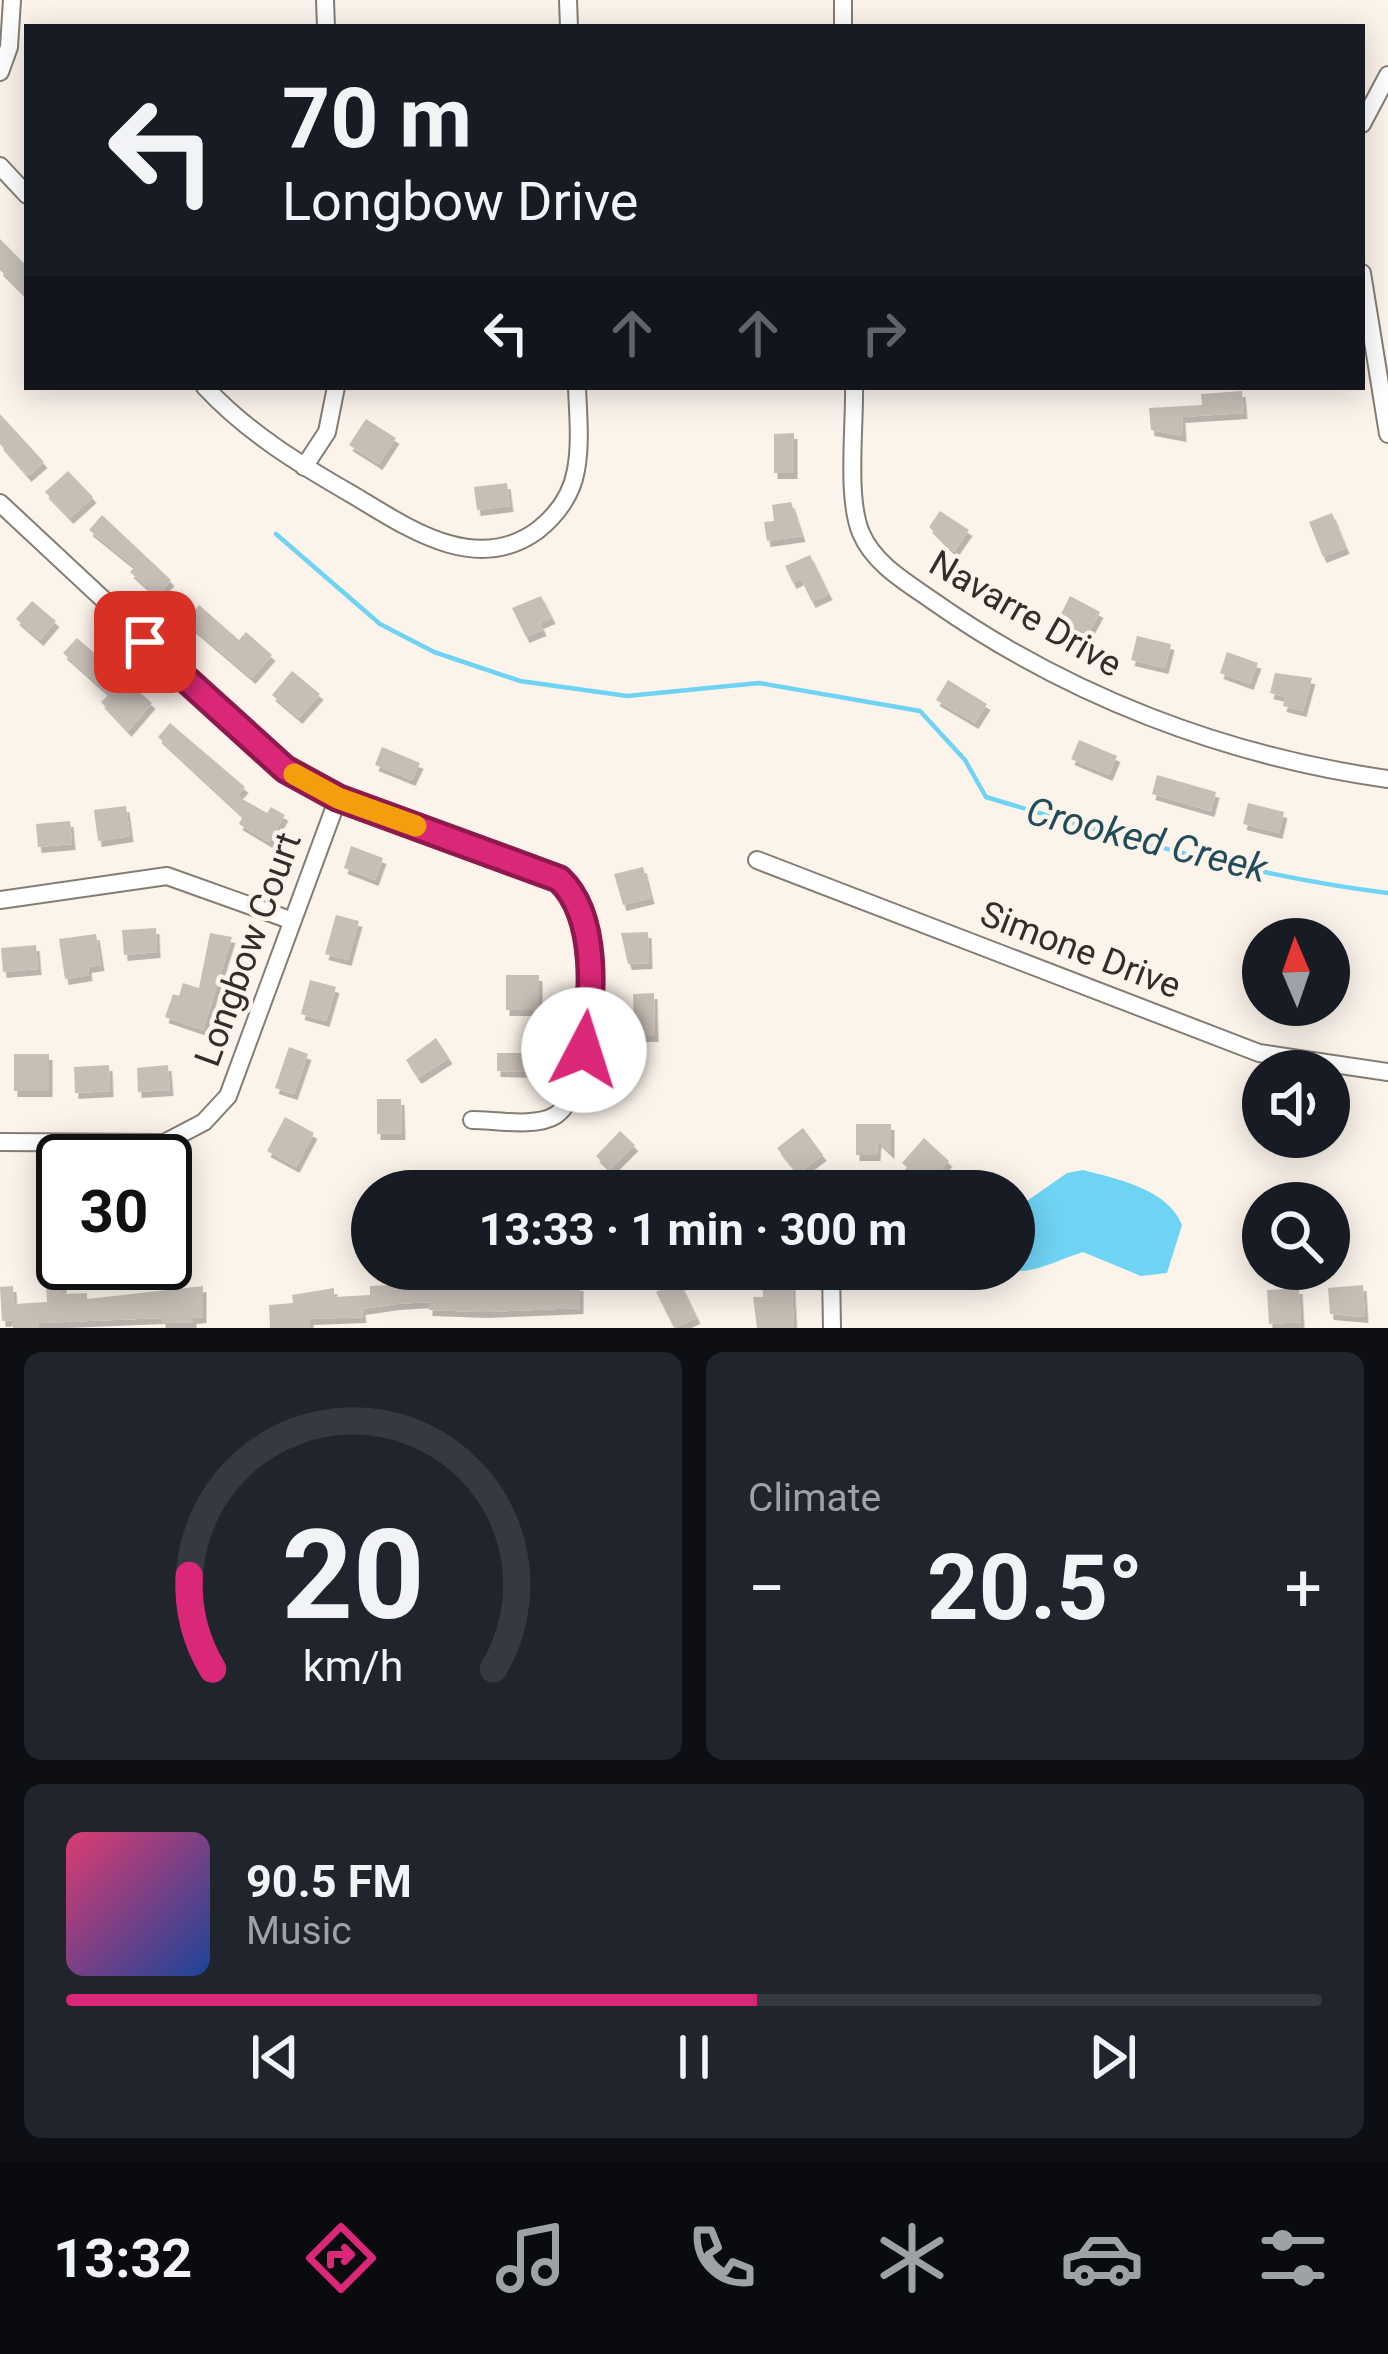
<!DOCTYPE html>
<meta charset="utf-8">
<style>
:root{--surface:#171b24;--page:#20242c;--text:#f1f3f6;--muted:#9ea1a6;--line:#363941;--accent:#db2777}
body{margin:0;font-family:Roboto,sans-serif;background:var(--page);color:var(--text);height:100vh;display:flex;flex-direction:column;font-size:45px;white-space:nowrap}
*{box-sizing:border-box;margin:0}
p{font-size:39px;color:var(--muted)}
.icon{flex:none;width:66px;height:66px;fill:none;stroke:currentColor;stroke-width:2;stroke-linecap:round;stroke-linejoin:round}
.map{position:relative;height:1328px;overflow:hidden}
.details{display:flex;flex-direction:column;gap:24px;padding:24px;background:#0d0f14;flex:1}
.details>*{flex:none}
.top-card{position:absolute;left:24px;top:24px;width:1341px;height:366px;border-radius:0px;box-shadow:0 6px 30px #0003;background:#171b24;color:var(--text);overflow:hidden}
.needle{width:78px;rotate:358deg}
.buttons{position:absolute;left:1242px;top:918px;display:grid;gap:24px}
.buttons a{display:grid;place-items:center;width:108px;height:108px;border-radius:50%;background:var(--surface);box-shadow:0 6px 30px #0003;font-size:60px}
.speed{position:absolute;left:36px;top:1134px;display:flex;gap:24px;font-size:60px;font-weight:700;text-align:center}
.speed>*{display:grid;place-content:center;width:156px;height:156px;border-radius:50%;background:var(--surface);box-shadow:0 6px 30px #0003;line-height:1}
.speed .limit{border:6px solid #111;border-radius:18px;background:#fff;color:#111}
.pin{position:absolute;display:grid;place-items:center;width:102px;height:102px;color:#fff;margin:-51px;border-radius:24px;box-shadow:0 6px 18px #0006}
.me{position:absolute;width:132px;margin:-66px;rotate:5deg;stroke-linejoin:round;filter:drop-shadow(0 0 9px #0008)}
.turn{display:flex;align-items:center;gap:42px;height:252px;padding:0 60px;font-size:54px}
.turn .icon{width:156px;height:156px;stroke-width:2.5}
.turn b{display:block;font-size:84px;line-height:102px}
.lanes{display:flex;align-items:center;height:114px;padding:0 60px;background:#0003;justify-content:center;gap:60px;direction:ltr}
.lanes .off{opacity:.35}
.big{font-size:90px;font-weight:700;line-height:1.1}
.details .widget{flex:1;display:flex;flex-direction:column;justify-content:center;gap:18px;min-width:0;padding:0 42px;border-radius:18px;background:var(--page)}
.details .dial{align-items:center;gap:0}
.dial svg{height:312px;overflow:visible;fill:none;stroke:var(--line);stroke-width:7;stroke-linecap:round;text-anchor:middle}
.dial text{fill:var(--text);stroke:none}
.song{display:flex;align-items:center;gap:36px}
.cover{width:144px;height:144px;border-radius:18px;background:linear-gradient(135deg,hsl(340 70% 55%),hsl(220 70% 35%))}
.played{height:12px;border-radius:6px;background:linear-gradient(90deg,var(--accent) 55%,var(--line) 55%)}
.keys{display:flex;justify-content:space-around;direction:ltr}
.heat{display:flex;justify-content:space-between;align-items:center;font-size:66px;direction:ltr}
.details .tiles{flex:1;display:grid;gap:24px;grid-template-columns:1fr 1fr}
.widget:last-child{grid-column:span 2}
.trip{position:absolute;left:351px;top:1170px;width:684px;height:120px;border-radius:60px;background:var(--surface);box-shadow:0 6px 30px #0003;font-weight:700;line-height:120px;text-align:center}
.tabs{display:flex;height:192px;justify-content:space-around;align-items:center;background:#090b0e;color:var(--muted)}
.tabs .icon{width:84px;height:84px}
.tabs .current{color:var(--accent)}
.tabs b{font-size:54px;color:var(--text)}
.map>svg:first-child{display:block}
.water{fill:#6fd3f4}
.lines{fill:none;stroke-linecap:round;stroke-linejoin:round}
.stream{stroke:#6fd3f4;stroke-width:4.5}
.building{fill:#c7bfb6;filter:url(#shadow)}
.street-casing{stroke:#847d74;stroke-width:20}
.street{stroke:#fff;stroke-width:16}
.route-casing{stroke:#8e194d;stroke-width:30}
.route{stroke:#db2777;stroke-width:21}
.slow{stroke:#f59e0b;stroke-width:21}
.labels{text-anchor:middle;stroke-width:9;stroke-linejoin:round;paint-order:stroke}
.street-label{font-size:36px;fill:#312e2b;stroke:#fcf4eb}
.water-label{font-size:39px;font-style:italic;fill:#214d5b;stroke:#fcf4eb}
</style>
<div class="map">
<svg width="1388" height="1328" viewBox="0 0 1388 1328">
<defs>
<filter id="shadow"><feDropShadow dx="3.5" dy="6" stdDeviation="0" flood-color="#0004"/></filter>
</defs>
<rect width="100%" height="100%" fill="#fcf4eb"/>
<path class="water" d="M1083,1170C1117,1179 1168,1189 1182,1225L1167,1273L1141,1276L1083,1252C1054,1261 1031,1277 999,1269H1014V1210L1067,1173Z"/>
<g class="lines">
<path class="stream" d="M276,534L380,624L434,652L520,681L627,696L759,683L920,711L965,760L986,797C1119,837 1250,876 1388,893"/>
</g>
<g class="building">
<path d="M0,239L27,266V297L0,270Z"/>
<path d="M1242,391L1244,413L1182,417L1183,436L1151,430L1149,408L1202,405L1201,394Z"/>
<path d="M0,414L44,462L28,476L0,444Z"/>
<path d="M366,419L396,438L379,464L349,445Z"/>
<path d="M794,433V473H774V434Z"/>
<path d="M68,471L93,497L70,518L45,492Z"/>
<path d="M507,483L510,506L477,510L474,487Z"/>
<path d="M791,502L802,536L767,541L764,522L774,521L772,505Z"/>
<path d="M940,511L969,530L954,552L929,527Z"/>
<path d="M1332,513L1346,548L1323,557L1309,522Z"/>
<path d="M102,515L171,580L157,596L130,572L135,567L89,530Z"/>
<path d="M810,555L829,594L812,602L801,579L793,583L785,566Z"/>
<path d="M541,596L552,618L540,623L543,630L526,637L512,608Z"/>
<path d="M1070,596L1100,612L1088,634L1059,618Z"/>
<path d="M32,601L56,621L40,640L16,619Z"/>
<path d="M199,605L239,640L246,632L272,655L252,678L185,621Z"/>
<path d="M1137,636L1171,644L1165,668L1131,660Z"/>
<path d="M77,638L152,703L128,731L101,702L109,694L63,653Z"/>
<path d="M1227,652L1258,663L1250,684L1220,673Z"/>
<path d="M292,671L320,694L299,718L272,695Z"/>
<path d="M1275,673L1312,678L1303,711L1283,706L1285,697L1270,693Z"/>
<path d="M948,680L987,704L975,723L936,700Z"/>
<path d="M170,723L245,787L237,796L267,813L271,807L285,815L269,842L239,824L243,816L158,737Z"/>
<path d="M1079,740L1117,756L1109,775L1071,759Z"/>
<path d="M382,747L420,763L412,780L375,765Z"/>
<path d="M1157,775L1216,792L1211,811L1152,794Z"/>
<path d="M1248,803L1284,812L1279,833L1243,824Z"/>
<path d="M126,806L130,836L98,841L94,810Z"/>
<path d="M70,821L72,844L38,847L36,824Z"/>
<path d="M351,846L383,858L375,880L344,868Z"/>
<path d="M643,867L651,898L623,905L614,874Z"/>
<path d="M336,915L359,921L348,960L325,954Z"/>
<path d="M156,928L157,952L124,955L122,930Z"/>
<path d="M648,932L649,963L628,964L621,933Z"/>
<path d="M210,933L232,937L203,1030L165,1017L173,994L179,996L183,983L199,988Z"/>
<path d="M96,934L101,965L88,967L89,975L65,979L59,939Z"/>
<path d="M36,945L38,969L3,972L1,948Z"/>
<rect x="506" y="975" width="33" height="35"/>
<path d="M310,980L336,987L326,1021L301,1014Z"/>
<path d="M654,993L655,1036H634L633,994Z"/>
<path d="M436,1038L449,1058L418,1078L406,1060Z"/>
<path d="M289,1047L308,1054L294,1094L275,1088Z"/>
<path d="M497,1053H537V1072L497,1071Z"/>
<rect x="14" y="1054" width="35" height="37"/>
<path d="M109,1065L110,1091L75,1093L74,1067Z"/>
<path d="M168,1065L170,1090L138,1092L137,1068Z"/>
<path d="M377,1099H401L402,1134H377Z"/>
<path d="M285,1117L314,1133L296,1167L267,1151Z"/>
<path d="M856,1124H891V1153L878,1141L877,1155H856Z"/>
<path d="M803,1128L823,1155L798,1174L777,1148Z"/>
<path d="M620,1131L635,1145L610,1170L596,1156Z"/>
<path d="M924,1138L949,1161L926,1185L902,1163Z"/>
<path d="M762,1269H791L794,1328H757L753,1297H763Z"/>
<path d="M419,1275L420,1287L580,1285V1308L484,1312L429,1310V1302L396,1304L362,1309L363,1317L310,1319V1328H270L269,1305L293,1303L292,1295L334,1288V1297L370,1295V1286L393,1285L392,1277Z"/>
<path d="M679,1280L697,1318L674,1328L656,1292Z"/>
<path d="M46,1283H63V1294L87,1293V1299L203,1286V1317L193,1318V1322L162,1323V1318L39,1323V1328H13L12,1320L2,1321L0,1287L13,1286L14,1304L47,1302Z"/>
<path d="M1363,1285L1365,1317L1330,1314L1328,1288Z"/>
<path d="M1299,1288L1301,1322L1269,1324L1267,1290Z"/>
</g>
<g class="lines">
<defs>
<g id="street">
<path d="M325,0L326,27"/>
<path d="M568,0L569,27"/>
<path d="M843,0V27"/>
<path d="M0,72L9,47L12,0"/>
<path d="M1362,124L1388,75"/>
<path d="M0,166L27,195"/>
<path d="M1362,273L1388,434"/>
<path d="M205,387C248,433 299,464 353,495C408,528 476,576 538,530C557,515 572,494 576,470C581,443 578,414 577,387"/>
<path d="M854,387C855,426 846,498 861,533C874,564 906,582 933,601C1068,696 1225,756 1388,779"/>
<path d="M304,467L327,432L336,387"/>
<path d="M0,503L285,769L338,798L559,879C568,887 577,895 581,908C595,949 595,1087 556,1115C536,1128 495,1120 472,1120"/>
<path d="M757,860L1259,1053L1388,1072"/>
<path d="M0,900L167,876L290,920"/>
<path d="M0,1142L164,1143L204,1122L228,1096L338,798"/>
<path d="M831,1269L832,1328"/>
</g>
</defs>
<use href="#street" class="street-casing"/>
<use href="#street" class="street"/>
</g>
<g class="lines">
<defs>
<path id="route" d="M145,642L285,769L338,798L559,879C599,916 593,999 584,1050"/>
</defs>
<use href="#route" class="route-casing"/>
<use href="#route" class="route"/>
<path class="slow" d="M294,774L338,798L416,826"/>
</g>
<g class="labels">
<g class="street-label">
<text transform="translate(1026 613) rotate(30)" y="13">Navarre Drive</text>
<text transform="translate(247 949) rotate(-70)" y="13">Longbow Court</text>
<text transform="translate(1081 949) rotate(21)" y="13">Simone Drive</text>
</g>
<g class="water-label">
<text transform="translate(1147 839) rotate(14)" y="14">Crooked Creek</text>
</g>
</g>
</svg>
<div class="buttons">
<a><svg class="needle" viewBox="-14 -14 28 28"><path d="M0-13l5 13h-10z" fill="#e53935"/><path d="M0 13l5-13h-10z" fill="#9ea1a6"/></svg></a>
<a><svg class="icon" aria-label="sound" viewBox="0 0 24 24"><path d="M4 9h4l5-4v14l-5-4H4zM17 9q2 3 0 6"/></svg></a>
<a><svg class="icon" aria-label="search" viewBox="0 0 24 24"><circle cx="10" cy="10" r="6"/><path d="M15 15l6 6"/></svg></a>
</div>
<div class="speed"><div class="limit">30</div></div>
<div class="pin" style="left:145px;top:642px;background:#d93025"><svg class="icon" aria-label="arrive" viewBox="0 0 24 24"><path d="M6 21V4h12l-3 4 3 4H6"/></svg></div>
<svg class="me" style="left:584px;top:1050px" viewBox="-20 -20 40 40"><circle r="19" fill="#fff"/><path d="M0-13L10 11 0 6-10 11z" fill="#db2777"/></svg>
<div class="trip">13:33 · 1 min · 300 m</div>
<div class="top-card">
<div class="turn"><svg class="icon" aria-label="left" viewBox="0 0 24 24"><path d="M17 20v-9H6M10 6l-5 5 5 5"/></svg><div><b>70 m</b>Longbow Drive</div></div>
<div class="lanes"><svg class="icon" aria-label="left" viewBox="0 0 24 24"><path d="M17 20v-9H6M10 6l-5 5 5 5"/></svg><svg class="icon off" aria-label="ahead" viewBox="0 0 24 24"><path d="M12 20V5M6 11l6-6 6 6"/></svg><svg class="icon off" aria-label="ahead" viewBox="0 0 24 24"><path d="M12 20V5M6 11l6-6 6 6"/></svg><svg class="icon off" aria-label="right" viewBox="0 0 24 24"><path d="M7 20v-9h11M14 6l5 5-5 5"/></svg></div>
</div>
</div>
<section class="details">
<div class="tiles">
<div class="widget dial"><svg viewBox="0 0 100 80">
<path d="M14 69A42 42 0 1 1 86 69"/>
<path d="M14 69A42 42 0 0 1 8 45" stroke="#db2777"/>
<text x="50" y="56" font-size="32" font-weight="700">20</text>
<text x="50" y="72" font-size="11">km/h</text>
</svg></div>
<div class="widget"><p>Climate</p>
<div class="heat"><a>−</a><b class="big">20.5°</b><a>+</a></div>
</div>
<div class="widget">
<div class="song"><i class="cover"></i><div><b>90.5 FM</b><p>Music</p></div></div>
<div class="played"></div>
<div class="keys"><svg class="icon" aria-label="previous" viewBox="0 0 24 24"><path d="M18 5L8 12l10 7zM5 5v14"/></svg><svg class="icon" aria-label="pause" viewBox="0 0 24 24"><path d="M8 5v14M16 5v14"/></svg><svg class="icon" aria-label="next" viewBox="0 0 24 24"><path d="M6 5l10 7-10 7zM19 5v14"/></svg></div>
</div>
</div>
</section>
<nav class="tabs">
<b>13:32</b>
<svg class="icon current" aria-label="directions" viewBox="0 0 24 24"><path d="M12 3l9 9-9 9-9-9zM9 14v-3h6M13 9l2 2-2 2"/></svg>
<svg class="icon" aria-label="music" viewBox="0 0 24 24"><path d="M9 18V5l10-2v13"/><circle cx="6" cy="18" r="3"/><circle cx="16" cy="16" r="3"/></svg>
<svg class="icon" aria-label="phone" viewBox="0 0 24 24"><path d="M5 4h4l2 5-3 2q2 4 5 5l2-3 5 2v4C11 20 4 13 5 4z"/></svg>
<svg class="icon" aria-label="climate" viewBox="0 0 24 24"><path d="M12 3v18M4 7l16 10M4 17L20 7"/></svg>
<svg class="icon" aria-label="car" viewBox="0 0 24 24"><path d="M5 17H2v-5l4-1 3-4h7l3 4 3 1v5h-3M9 17h6M6 11h13"/><circle cx="7" cy="17" r="2"/><circle cx="17" cy="17" r="2"/></svg>
<svg class="icon" aria-label="filters" viewBox="0 0 24 24"><path d="M4 7h16M4 17h16"/><circle cx="9" cy="7" r="2"/><circle cx="15" cy="17" r="2"/></svg>
</nav>
